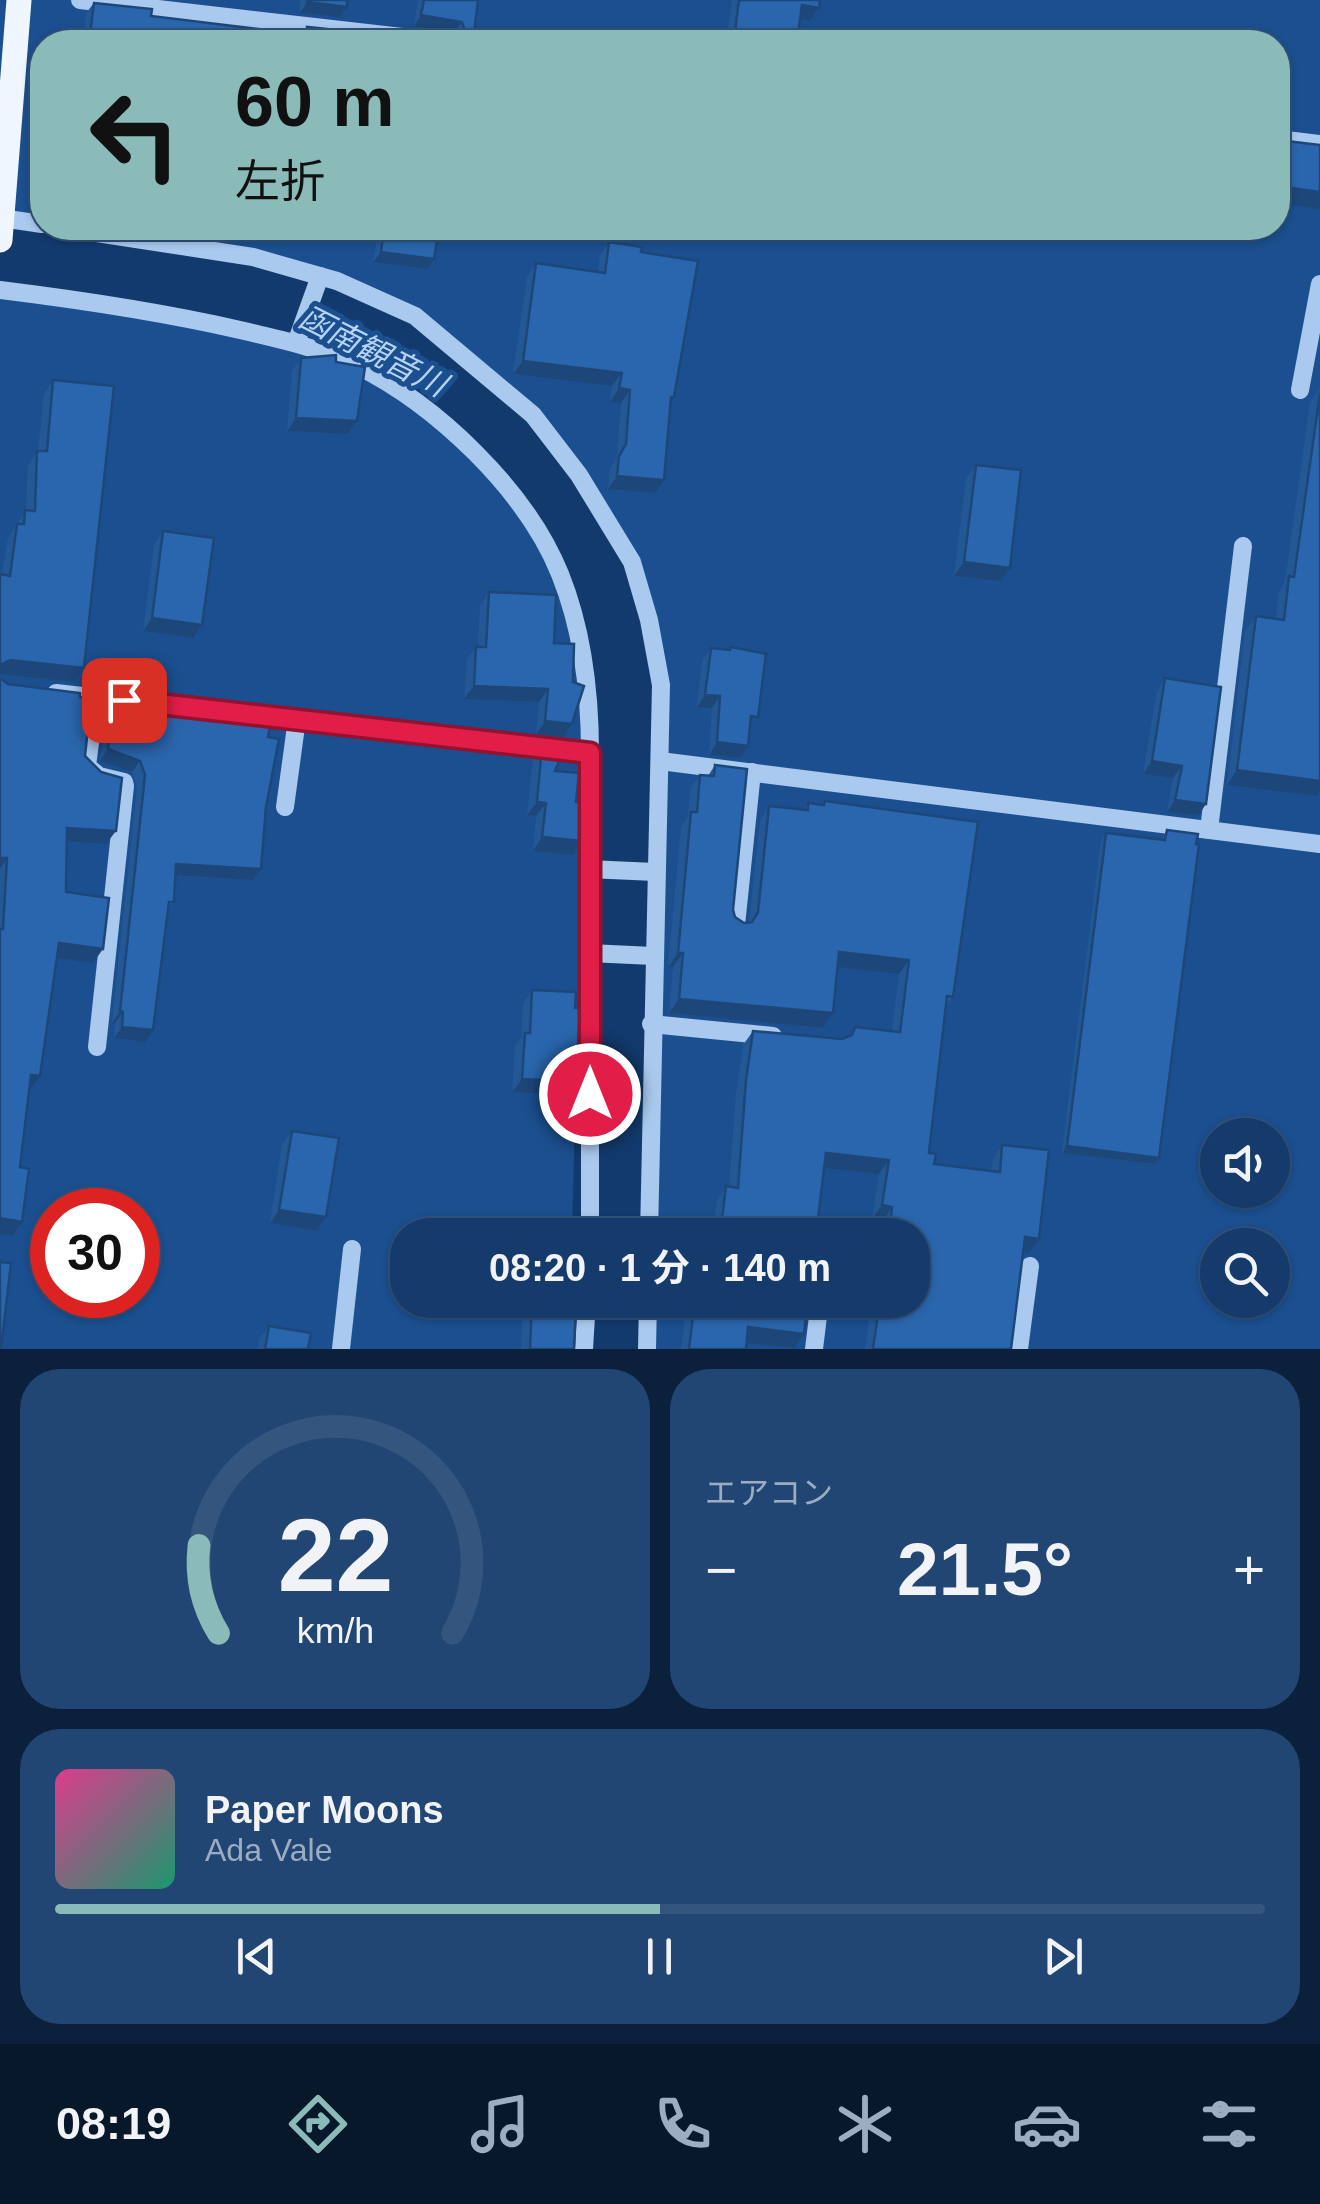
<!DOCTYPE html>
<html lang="ja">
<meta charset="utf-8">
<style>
:root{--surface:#143b6b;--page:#214673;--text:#f1f3f6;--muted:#9dadc1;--line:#33557e;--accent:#8bbbb9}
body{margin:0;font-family:Helvetica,"Noto Sans JP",sans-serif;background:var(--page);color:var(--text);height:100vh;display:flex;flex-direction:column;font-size:38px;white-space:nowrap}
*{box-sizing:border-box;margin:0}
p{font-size:32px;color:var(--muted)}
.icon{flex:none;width:55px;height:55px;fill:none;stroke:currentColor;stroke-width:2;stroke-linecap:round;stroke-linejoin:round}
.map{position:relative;height:1349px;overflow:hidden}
.panel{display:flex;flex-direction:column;gap:20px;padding:20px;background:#0b203b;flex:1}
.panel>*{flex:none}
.hud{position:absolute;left:30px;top:30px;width:1260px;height:210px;border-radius:40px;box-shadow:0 2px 8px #0004,0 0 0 2px var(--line);background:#8bbbb9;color:#111;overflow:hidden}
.tools{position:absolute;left:1200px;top:1118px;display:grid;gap:20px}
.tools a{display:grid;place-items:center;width:90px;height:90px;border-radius:50%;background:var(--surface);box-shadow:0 2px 8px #0004,0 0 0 2px var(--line);font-size:50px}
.speed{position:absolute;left:30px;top:1188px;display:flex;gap:20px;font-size:50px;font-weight:700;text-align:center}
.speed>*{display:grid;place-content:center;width:130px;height:130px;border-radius:50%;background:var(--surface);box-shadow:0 2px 8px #0004,0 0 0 2px var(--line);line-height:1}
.speed .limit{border:15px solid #d22;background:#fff;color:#111}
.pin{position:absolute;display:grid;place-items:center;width:85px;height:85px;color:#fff;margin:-42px;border-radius:20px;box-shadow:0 5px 15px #0006}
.me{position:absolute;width:110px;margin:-55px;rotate:0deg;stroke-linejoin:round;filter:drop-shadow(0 0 8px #0008)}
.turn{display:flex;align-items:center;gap:35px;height:210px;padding:0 40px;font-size:45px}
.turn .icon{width:130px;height:130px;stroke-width:2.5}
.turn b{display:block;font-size:70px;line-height:85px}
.big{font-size:75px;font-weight:700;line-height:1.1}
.panel .widget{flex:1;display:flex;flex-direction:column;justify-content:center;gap:15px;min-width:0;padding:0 35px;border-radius:40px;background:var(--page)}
.panel .dial{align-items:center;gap:0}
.dial svg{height:260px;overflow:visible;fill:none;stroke:var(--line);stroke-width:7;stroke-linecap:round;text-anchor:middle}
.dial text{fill:var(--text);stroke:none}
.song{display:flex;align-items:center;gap:30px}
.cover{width:120px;height:120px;border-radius:15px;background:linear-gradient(135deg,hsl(330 70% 55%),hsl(160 70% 35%))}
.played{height:10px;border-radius:5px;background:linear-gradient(90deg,var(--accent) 50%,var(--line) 50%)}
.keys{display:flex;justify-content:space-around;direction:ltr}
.heat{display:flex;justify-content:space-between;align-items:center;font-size:55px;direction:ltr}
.panel .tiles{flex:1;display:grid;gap:20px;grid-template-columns:1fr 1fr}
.widget:last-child{grid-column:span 2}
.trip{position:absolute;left:390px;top:1218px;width:540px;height:100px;border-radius:40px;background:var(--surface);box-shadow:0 2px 8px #0004,0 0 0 2px var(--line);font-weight:700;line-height:100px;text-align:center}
.dock{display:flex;height:160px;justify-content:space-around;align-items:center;background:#08182b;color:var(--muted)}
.dock .icon{width:70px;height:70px}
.dock .on{color:var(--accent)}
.dock b{font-size:45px;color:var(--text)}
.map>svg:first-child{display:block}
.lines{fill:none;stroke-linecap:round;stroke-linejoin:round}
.river{stroke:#123a6d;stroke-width:72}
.minor{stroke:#a9c9ee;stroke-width:18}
.major{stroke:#f0f6ff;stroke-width:25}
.wall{fill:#245895}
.shaded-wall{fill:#1d4779}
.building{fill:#2a66ad;stroke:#1d4779;stroke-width:2.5}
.route-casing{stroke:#92132f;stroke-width:25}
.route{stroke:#e11d48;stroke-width:18}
.labels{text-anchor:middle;stroke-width:10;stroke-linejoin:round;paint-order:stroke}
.water-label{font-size:32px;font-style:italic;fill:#b5d3f5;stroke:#1b4f8f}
</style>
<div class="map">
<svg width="1320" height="1349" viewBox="0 0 1320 1349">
<rect width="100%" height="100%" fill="#1b4f8f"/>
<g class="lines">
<g class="river">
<path d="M0,258L270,300L381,347L415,367L476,406L539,471L602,593L621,715L608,1235"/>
<path d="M605,1349L606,1300"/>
</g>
<g class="minor">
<path d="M80,0L446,42"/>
<path d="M1278,139L1320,144"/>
<path d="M0,218L42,224"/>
<path d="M64,228L253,257L337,281L415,316L533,415L579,475L632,562L649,620L661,685L649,1235"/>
<path d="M0,290C81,300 161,312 240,330C279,339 320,348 356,365C437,405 526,490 560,574C583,631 590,692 590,753"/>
<path d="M296,343L320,276"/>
<path d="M1300,390L1320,284"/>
<path d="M56,693L590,753V1235"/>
<path d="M96,697L87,766L99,776L124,782L125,786L97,1047"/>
<path d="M660,761L1320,844"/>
<path d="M285,807L297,719"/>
<path d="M1209,830L1243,546"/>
<path d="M588,869L655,872"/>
<path d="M736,925L752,772"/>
<path d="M589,953L653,956"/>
<path d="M651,1024L773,1036"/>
<path d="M829,1235L830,1230"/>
<path d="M341,1349L352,1249"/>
<path d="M584,1349L587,1300"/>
<path d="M647,1349L648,1300"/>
<path d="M814,1349L820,1300"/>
<path d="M1019,1349L1030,1266"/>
</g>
<path class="major" d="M0,240L19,0"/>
</g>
<g class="wall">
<path d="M300,0H347L339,17L300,13Z"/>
<path d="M418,0H478L473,42H458L454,33L414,26Z"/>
<path d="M732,0H820L819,8L810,21L800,19L797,42H726Z"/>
<path d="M94,3L151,16L302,35L307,27L451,42H83L86,13Z"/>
<path d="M369,228H439L427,269L373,262L377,239L368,236Z"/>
<path d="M609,242L641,252L671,402L655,493L608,489L610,469L617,457L621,403L610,402L612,386L513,374L527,277L536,263L598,272L600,255Z"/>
<path d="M301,358L336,362L357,421L348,434L287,431L292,371Z"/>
<path d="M53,380L74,682L0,674L2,574L8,538L26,510L28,465L38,451L44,394Z"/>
<path d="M1320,389L1317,796L1227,785L1245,631L1256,616L1276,619L1279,591L1285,582L1310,402Z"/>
<path d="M976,465L1000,581L954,576L966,478Z"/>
<path d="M163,531L193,638L143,631L154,545Z"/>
<path d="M489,592L554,643L572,724L563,737L536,734L539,702L464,699L467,659L476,647H478L480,605Z"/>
<path d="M731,647L750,728L740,758L709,755L712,708L697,707L702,660L711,648L729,650Z"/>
<path d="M0,678L8,684L80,697L85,756L106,844L67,842L66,892L93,963L56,958L30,1090L12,1236L0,1234Z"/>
<path d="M1165,678L1198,816L1167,812L1173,778L1143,774L1157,691Z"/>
<path d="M114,704L170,711L173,706L268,737L266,807L261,869L253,880L175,876L174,902L167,911L145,1042L114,1038L115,1023H112L137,787L132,772L100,761L106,716Z"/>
<path d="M542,746L555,771L576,802L573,855L533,851L536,816L527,815L533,759Z"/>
<path d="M715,765L735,917L744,923L749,922L760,820L769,806L804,810L808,803L822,805L825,801L953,997L945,1008L929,1153L934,1164L991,1171L993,1159L1002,1145L1029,1253L1023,1252L1011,1349H865L872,1300H912V1235H881L883,1221L872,1219L879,1174L824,1168L816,1235H712L717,1201L726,1186L729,1187L736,1094L743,1045L753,1031L842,1039L848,1037L855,1027L892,1031L899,974L838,967L823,1028L669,1013L673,967H668L681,826L688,817L690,789L700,775L708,776Z"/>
<path d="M1167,830L1155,1164L1062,1153L1101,840L1106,833L1161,840Z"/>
<path d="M532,990L568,1083L560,1082L552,1094L512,1092L515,1046L521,1038L523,1004Z"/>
<path d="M292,1131L326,1217L317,1231L270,1223L282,1144Z"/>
<path d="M523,1300H576L574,1349H521Z"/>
<path d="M687,1300H808L804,1334L794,1348L746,1342V1349H681Z"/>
<path d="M269,1326L308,1349H258L259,1340Z"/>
</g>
<g class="shaded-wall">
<path d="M307,2L347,7L339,17L300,13Z"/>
<path d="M802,5L819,8L810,21L792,18Z"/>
<path d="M421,15L462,22L454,33L414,26Z"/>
<path d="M734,39L770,42H732Z"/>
<path d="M1278,186L1320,192V209L1278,203Z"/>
<path d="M151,228H239L233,237Z"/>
<path d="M374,228H384L377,239L368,236Z"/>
<path d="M1202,228H1260L1250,242L1197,235Z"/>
<path d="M381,252L434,259L427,269L373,262Z"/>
<path d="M523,361L622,373L612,386L513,374Z"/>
<path d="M619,388L630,390L621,403L610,402Z"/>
<path d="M296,418L357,421L348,434L287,431Z"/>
<path d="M617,476L664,480L655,493L608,489Z"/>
<path d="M964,562L1010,568L1000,581L954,576Z"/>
<path d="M152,618L202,625L193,638L143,631Z"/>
<path d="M10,660L84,668L74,682L0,674V665Z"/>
<path d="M474,686L548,689L539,702L464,699Z"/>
<path d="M705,695L720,696L712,708L697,707Z"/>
<path d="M545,721L572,724L563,737L536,734Z"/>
<path d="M717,742L748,746L740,758L709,755Z"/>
<path d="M108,749L140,761L132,772L100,761Z"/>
<path d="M1152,761L1182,766L1173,778L1143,774Z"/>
<path d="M1237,770L1320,781V791L1317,796L1227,785Z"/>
<path d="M1175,800L1206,804L1198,816L1167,812Z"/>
<path d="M537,802L546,803L536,816L527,815Z"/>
<path d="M67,828L116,831L106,844L57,841Z"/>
<path d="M542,837L583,841L573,855L533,851Z"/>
<path d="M0,858H7L0,869Z"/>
<path d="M176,864L261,869L253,880L168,875Z"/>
<path d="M59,943L103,949L93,963L49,957Z"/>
<path d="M839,952L909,960L899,974L829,966Z"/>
<path d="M678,953H683L673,967H668Z"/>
<path d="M679,999L833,1013L823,1028L669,1013Z"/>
<path d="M120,1011L123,1012L115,1023H112Z"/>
<path d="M122,1027L153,1030L145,1042L114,1038Z"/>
<path d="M562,1068L577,1069L568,1083L560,1082L552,1094L512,1092L522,1079Z"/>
<path d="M31,1075L40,1076L30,1090Z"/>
<path d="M1067,1146L1159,1158L1155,1164L1062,1153Z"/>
<path d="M826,1153L889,1160L879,1174L816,1167Z"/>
<path d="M882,1205L892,1207L883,1221L872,1219Z"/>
<path d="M279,1210L326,1217L317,1231L270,1223Z"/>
<path d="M0,1218L22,1222L12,1236L0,1234Z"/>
<path d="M1025,1237L1039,1239L1029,1253L1015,1252Z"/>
<path d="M748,1327L804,1334L794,1348L738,1342Z"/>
</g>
<g class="building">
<path d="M307,0H347V7L307,2Z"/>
<path d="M424,0H478L473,42H458L466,34L462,22L421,15Z"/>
<path d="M739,0H820L819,8L802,5L797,42H770L734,39Z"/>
<path d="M94,3L152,9L151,16L307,35V27L451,42H89Z"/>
<path d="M1278,140L1320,145V192L1278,186Z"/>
<path d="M381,228H439L434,259L381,252L384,228Z"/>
<path d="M609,242L642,247L641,252L698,261L674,397H671L664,480L617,476L619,456L626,444L630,390L619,388L622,373L523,361L536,263L605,273Z"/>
<path d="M336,355V362L365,367L357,421L296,418L301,358Z"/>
<path d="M53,380L114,386L84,668L10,660L0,665V574L10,576L17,524H24L25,510L35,511L37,451H47Z"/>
<path d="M1320,393V781L1237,770L1256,616L1284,620L1289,576L1294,577Z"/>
<path d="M976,465L1021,470L1010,568L964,562Z"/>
<path d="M163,531L214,538L202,625L152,618Z"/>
<path d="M489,592L556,595L554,643L574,644L573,682L584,686L572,724L545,721L548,689L474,686L476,647H486Z"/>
<path d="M731,647L766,654L758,717L751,716L748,746L717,742L720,696L705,695L711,648L730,650Z"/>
<path d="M0,678L8,684L80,693V697L91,699L85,756L101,772L122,778L116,831L67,828L66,892L109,898L103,949L59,943L40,1076L31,1075L20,1167L29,1169L22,1222L0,1218V929H3L7,858H0Z"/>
<path d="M1165,678L1221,687L1206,804L1175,800L1182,766L1152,761Z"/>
<path d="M114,704L173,712V706L183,707L270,724L268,737L279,739L266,807L261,869L176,864L174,902H169L153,1030L122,1027L123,1012L120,1011L145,775L140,761L108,749Z"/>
<path d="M542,746L564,748L555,771L579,773L576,802L586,803L583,841L542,837L546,803L537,802Z"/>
<path d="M715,765L747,769L733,910L735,917L744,923L752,922L758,912L769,806L808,810V803L824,805L825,801L978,822L953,997L947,996L929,1153L936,1154L934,1164L1000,1172L1002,1145L1049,1150L1039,1239L1025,1237L1011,1349H873L880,1300H912V1235H889L892,1207L882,1205L889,1160L826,1153L816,1235H720L726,1186L738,1188L746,1080L753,1031L842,1039L852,1035L855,1027L900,1032L909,960L839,952L833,1013L679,999L683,953H678L691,812H697L700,775L714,776Z"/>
<path d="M1167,830L1198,834L1196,844H1199L1159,1158L1067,1146L1106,833L1165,840Z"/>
<path d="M532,990L576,992L575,1008H580L577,1069L562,1068L561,1081L522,1079L525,1033H530Z"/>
<path d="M292,1131L339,1138L326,1217L279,1210Z"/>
<path d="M0,1262L11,1263L1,1349H0Z"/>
<path d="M532,1300H576L574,1349H530Z"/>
<path d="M695,1300H808L804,1334L748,1327L746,1349H689Z"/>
<path d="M269,1326L311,1333L308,1349H265Z"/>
</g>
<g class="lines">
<defs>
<path id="route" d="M124,700L590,753V1094"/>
</defs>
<use href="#route" class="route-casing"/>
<use href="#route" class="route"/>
</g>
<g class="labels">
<g class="water-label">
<text transform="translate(373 351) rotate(27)" y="11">函南観音川</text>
</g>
</g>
</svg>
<div class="tools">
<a><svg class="icon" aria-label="sound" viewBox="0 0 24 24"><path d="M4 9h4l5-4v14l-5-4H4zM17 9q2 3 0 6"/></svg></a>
<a><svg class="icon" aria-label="search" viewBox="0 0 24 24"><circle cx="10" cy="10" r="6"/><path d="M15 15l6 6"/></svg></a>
</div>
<div class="speed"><div class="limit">30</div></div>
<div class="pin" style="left:124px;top:700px;background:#d93025"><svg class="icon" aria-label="arrive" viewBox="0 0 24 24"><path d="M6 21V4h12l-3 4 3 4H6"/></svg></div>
<svg class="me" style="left:590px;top:1094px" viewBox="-20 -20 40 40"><circle r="17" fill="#e11d48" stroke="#fff" stroke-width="3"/><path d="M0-11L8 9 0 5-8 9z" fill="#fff"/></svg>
<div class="trip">08:20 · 1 分 · 140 m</div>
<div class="hud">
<div class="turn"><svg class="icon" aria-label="left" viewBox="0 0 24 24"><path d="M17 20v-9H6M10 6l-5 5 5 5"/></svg><div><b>60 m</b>左折</div></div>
</div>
</div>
<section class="panel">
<div class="tiles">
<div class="widget dial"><svg viewBox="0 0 100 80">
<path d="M14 69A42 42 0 1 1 86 69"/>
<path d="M14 69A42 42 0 0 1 8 42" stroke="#8bbbb9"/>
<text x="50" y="56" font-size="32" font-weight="700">22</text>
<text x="50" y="72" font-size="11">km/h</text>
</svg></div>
<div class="widget"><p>エアコン</p>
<div class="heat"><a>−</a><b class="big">21.5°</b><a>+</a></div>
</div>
<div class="widget">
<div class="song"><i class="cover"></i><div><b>Paper Moons</b><p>Ada Vale</p></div></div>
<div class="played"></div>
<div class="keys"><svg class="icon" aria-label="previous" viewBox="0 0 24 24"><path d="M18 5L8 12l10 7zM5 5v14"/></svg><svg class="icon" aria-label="pause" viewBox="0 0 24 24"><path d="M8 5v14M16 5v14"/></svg><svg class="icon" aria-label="next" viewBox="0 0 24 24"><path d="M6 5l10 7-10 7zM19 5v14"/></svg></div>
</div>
</div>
</section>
<nav class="dock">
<b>08:19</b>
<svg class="icon on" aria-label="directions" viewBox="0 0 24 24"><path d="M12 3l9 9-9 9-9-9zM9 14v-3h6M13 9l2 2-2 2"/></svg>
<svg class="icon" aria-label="music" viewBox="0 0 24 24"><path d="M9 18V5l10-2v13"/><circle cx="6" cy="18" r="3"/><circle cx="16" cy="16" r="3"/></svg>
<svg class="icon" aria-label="phone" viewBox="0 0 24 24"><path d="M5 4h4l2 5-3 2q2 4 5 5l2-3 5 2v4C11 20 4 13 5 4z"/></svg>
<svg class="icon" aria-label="climate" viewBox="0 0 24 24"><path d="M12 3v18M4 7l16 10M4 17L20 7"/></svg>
<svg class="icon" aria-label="car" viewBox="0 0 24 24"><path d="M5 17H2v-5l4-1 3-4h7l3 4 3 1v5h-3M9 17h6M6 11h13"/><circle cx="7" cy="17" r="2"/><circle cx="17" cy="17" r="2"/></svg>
<svg class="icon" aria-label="filters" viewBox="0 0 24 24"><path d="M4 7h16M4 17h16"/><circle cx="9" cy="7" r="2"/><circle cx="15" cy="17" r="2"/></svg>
</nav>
